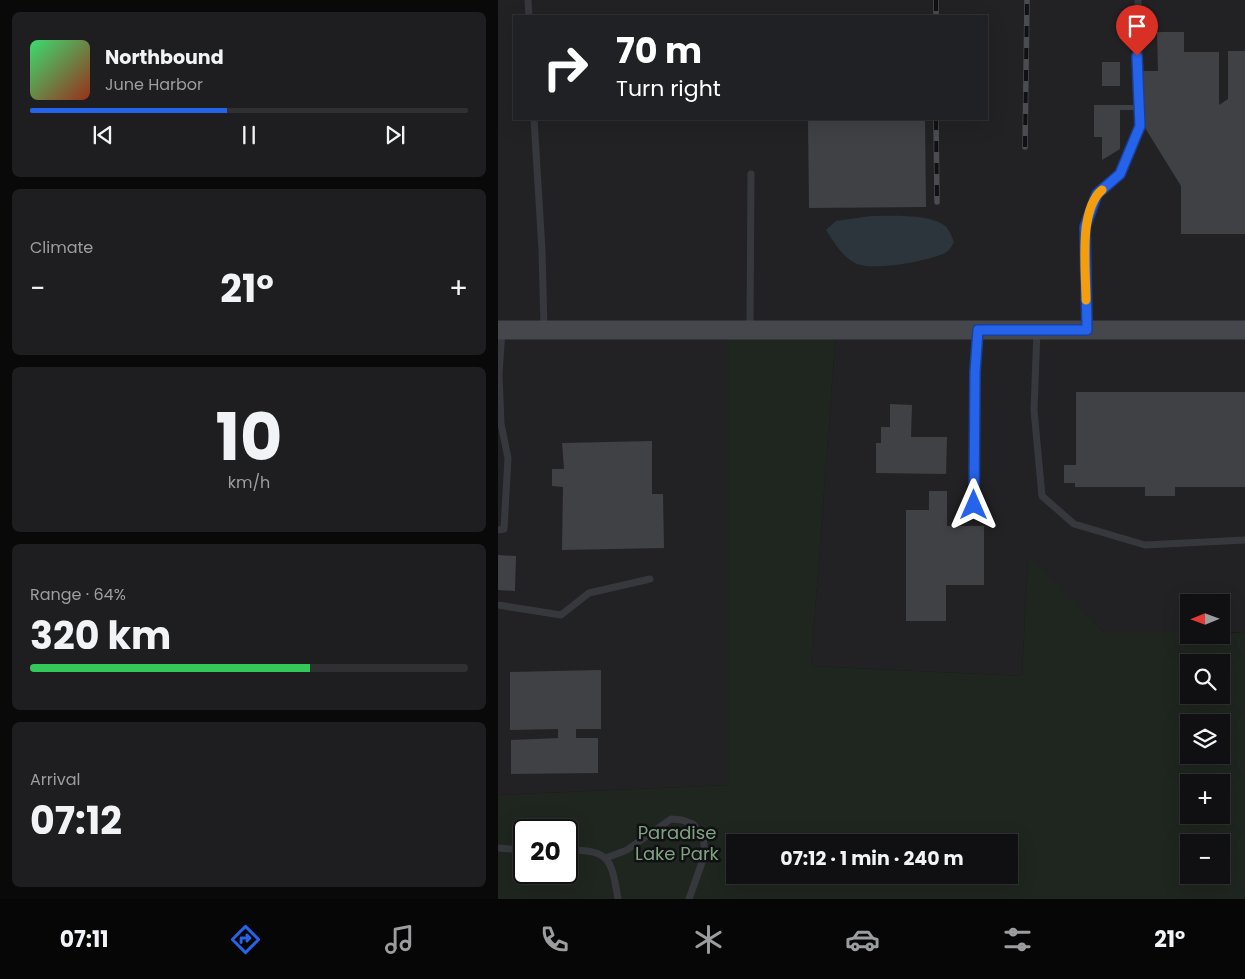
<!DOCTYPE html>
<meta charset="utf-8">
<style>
:root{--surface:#101012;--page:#1e1e20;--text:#f1f3f6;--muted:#9c9d9f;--line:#303032;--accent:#2563eb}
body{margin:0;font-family:Poppins,sans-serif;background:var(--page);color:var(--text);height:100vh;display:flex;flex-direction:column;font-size:19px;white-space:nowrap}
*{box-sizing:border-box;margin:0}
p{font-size:16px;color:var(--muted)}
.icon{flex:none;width:28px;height:28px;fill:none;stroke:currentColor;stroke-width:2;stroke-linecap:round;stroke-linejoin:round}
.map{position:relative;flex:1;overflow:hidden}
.side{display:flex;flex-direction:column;gap:12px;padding:12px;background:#09090a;width:498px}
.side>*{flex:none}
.top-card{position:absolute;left:15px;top:15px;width:475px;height:105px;border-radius:0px;box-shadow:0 5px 20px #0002,0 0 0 1px var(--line);background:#202124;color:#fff;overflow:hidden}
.needle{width:32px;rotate:269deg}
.tools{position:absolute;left:682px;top:594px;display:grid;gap:10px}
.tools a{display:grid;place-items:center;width:50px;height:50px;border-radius:0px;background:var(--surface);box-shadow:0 5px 20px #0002,0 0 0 1px var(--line);font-size:25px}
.speed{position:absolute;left:15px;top:819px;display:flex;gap:10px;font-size:25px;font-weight:700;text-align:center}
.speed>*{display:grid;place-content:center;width:65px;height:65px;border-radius:50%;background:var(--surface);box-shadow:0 5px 20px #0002,0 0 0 1px var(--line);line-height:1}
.speed .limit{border:2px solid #111;border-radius:8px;background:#fff;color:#111}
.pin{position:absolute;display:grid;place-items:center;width:42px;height:42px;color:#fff;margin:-51px -21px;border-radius:50% 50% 50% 0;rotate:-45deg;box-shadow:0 0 5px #0007}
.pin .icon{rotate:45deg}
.me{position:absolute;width:55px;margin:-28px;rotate:0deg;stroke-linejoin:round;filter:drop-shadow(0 0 4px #0008)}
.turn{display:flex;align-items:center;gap:18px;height:105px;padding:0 20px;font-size:22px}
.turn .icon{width:65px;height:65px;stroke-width:2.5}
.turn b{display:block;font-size:35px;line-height:42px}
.big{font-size:38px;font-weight:700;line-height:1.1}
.side .tile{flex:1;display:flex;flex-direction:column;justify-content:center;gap:8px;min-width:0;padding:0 18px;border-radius:8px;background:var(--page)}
.side .dial{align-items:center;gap:0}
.dial b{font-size:65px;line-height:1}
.song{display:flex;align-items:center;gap:15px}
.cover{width:60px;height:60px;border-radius:8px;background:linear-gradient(135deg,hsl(140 70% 55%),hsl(10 70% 35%))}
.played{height:5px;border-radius:2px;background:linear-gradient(90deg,var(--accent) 45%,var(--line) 45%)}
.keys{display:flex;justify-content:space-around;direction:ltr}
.heat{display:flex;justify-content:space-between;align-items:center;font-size:28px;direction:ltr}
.charge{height:8px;border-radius:4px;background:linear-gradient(90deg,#34c759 64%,var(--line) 0)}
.trip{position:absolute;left:228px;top:834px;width:292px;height:50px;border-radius:0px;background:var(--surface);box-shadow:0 5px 20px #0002,0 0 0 1px var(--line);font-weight:700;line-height:50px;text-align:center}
.tab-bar{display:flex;height:80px;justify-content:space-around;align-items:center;background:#060607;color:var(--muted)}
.tab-bar .icon{width:35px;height:35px}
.tab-bar .active{color:var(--accent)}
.tab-bar b{font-size:22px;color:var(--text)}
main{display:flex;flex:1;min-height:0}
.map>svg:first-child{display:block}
.built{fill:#222225;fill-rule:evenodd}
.green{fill:#1e261f;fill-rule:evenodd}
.water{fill:#2c353c}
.building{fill:#404145}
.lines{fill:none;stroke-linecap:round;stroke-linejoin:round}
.lane{stroke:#37383d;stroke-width:7}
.secondary{stroke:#45474d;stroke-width:19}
.rail-casing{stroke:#4a4c52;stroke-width:5.5}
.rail{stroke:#111113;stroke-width:4;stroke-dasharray:11;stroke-linecap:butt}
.route-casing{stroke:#184099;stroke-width:12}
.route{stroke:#2563eb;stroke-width:9}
.slow{stroke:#f59e0b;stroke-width:9}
.labels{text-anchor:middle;stroke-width:5;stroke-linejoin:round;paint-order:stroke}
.park-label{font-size:18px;fill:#7fa381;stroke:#111113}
</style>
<main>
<section class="side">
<div class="tile">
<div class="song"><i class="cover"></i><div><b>Northbound</b><p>June Harbor</p></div></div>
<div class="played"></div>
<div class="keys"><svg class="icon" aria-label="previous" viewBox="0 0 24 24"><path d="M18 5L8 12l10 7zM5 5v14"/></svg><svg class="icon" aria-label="pause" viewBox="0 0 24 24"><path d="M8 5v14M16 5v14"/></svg><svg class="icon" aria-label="next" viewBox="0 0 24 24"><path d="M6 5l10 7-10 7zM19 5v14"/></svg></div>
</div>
<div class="tile"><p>Climate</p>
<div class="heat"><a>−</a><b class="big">21°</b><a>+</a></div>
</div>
<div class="tile dial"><b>10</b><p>km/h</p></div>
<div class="tile"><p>Range · 64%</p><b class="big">320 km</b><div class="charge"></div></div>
<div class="tile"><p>Arrival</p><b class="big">07:12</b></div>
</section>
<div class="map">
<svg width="748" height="899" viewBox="0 0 748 899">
<rect width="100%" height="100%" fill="#161618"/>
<path class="built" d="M0,0H747V632H724V602H691V632H605L530,558L524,676L313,666L338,330H231L232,785L0,795ZM16,16H489V119H16Z"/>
<path class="green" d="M231,330H338L313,666L524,676L530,557L605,632H691V635L747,632V899H0V795L231,785ZM691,662H724V695H691ZM691,722H724V755H691ZM691,782H724V815H691ZM26,830H69V872H26ZM236,842H511V875H236ZM691,842H724V875H691Z"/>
<path class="water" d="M373,216C390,216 437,213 449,228C452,232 454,237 456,242C454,246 451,251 447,253C430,261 376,271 359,264C345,258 336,242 328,230L338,221Z"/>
<g class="building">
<path d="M659,32H686V52H721V105L730,99V51H748V234H683V186L636,110H622V149L604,160V137H596V105H645V71H660Z"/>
<rect x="604" y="62" width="18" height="24"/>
<path d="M310,119H427L428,207L311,208Z"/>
<path d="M578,392H748V487H677V496H647V487H577V483H566V465H578Z"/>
<path d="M392,404L414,405L413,437H449L448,474L378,473V443H383V427H392Z"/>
<path d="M154,441V494H165L166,548L64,550L65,487L54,486V469H66L64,443Z"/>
<path d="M431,491H449V526H486V585H448V621H408V510H431Z"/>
<path d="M0,555L18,556L17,591L0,590Z"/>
<path d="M103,670V729H78V738H100V773L13,774V740L60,738V729L12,730V672Z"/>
</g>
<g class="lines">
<g class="lane">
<path d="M30,0L31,16"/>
<path d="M36,119L44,250L46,328"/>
<path d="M589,328L587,227L599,194L622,174L642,126L640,0"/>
<path d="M252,330L253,174"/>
<path d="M539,330L536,410L544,496L576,524L647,545L748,540"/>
<path d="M476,505L477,372L480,330"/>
<path d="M0,530L6,529L10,458L3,424L1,374L4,330"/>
<path d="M0,605L63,615L91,593L152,579"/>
<path d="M0,848L26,850"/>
<path d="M69,850C113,850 113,859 120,899"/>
<path d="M108,858L129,850L173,819L184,820L195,824L205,837L207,854L191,899"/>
</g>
<path class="secondary" d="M0,330H748"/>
<defs>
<g id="rail">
<path d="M438,0V16"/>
<path d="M438,119L439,202"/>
<path d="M527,147L529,0"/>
</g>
</defs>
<use href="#rail" class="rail-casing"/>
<use href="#rail" class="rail"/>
</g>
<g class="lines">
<defs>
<path id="route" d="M476,505L477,372L480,330H589L587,227L599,194L622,174L642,126L639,56"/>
</defs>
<use href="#route" class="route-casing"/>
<use href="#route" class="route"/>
<path class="slow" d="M588,300C588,272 580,210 604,190"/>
</g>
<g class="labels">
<g class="park-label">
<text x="179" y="839">Paradise<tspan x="179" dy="21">Lake Park</tspan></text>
</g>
</g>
</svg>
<div class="tools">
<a><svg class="needle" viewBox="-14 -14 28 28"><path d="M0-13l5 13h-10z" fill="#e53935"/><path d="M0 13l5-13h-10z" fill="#9c9d9f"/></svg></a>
<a><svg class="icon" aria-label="search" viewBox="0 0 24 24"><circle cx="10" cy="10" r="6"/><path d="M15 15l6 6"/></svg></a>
<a><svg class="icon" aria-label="layers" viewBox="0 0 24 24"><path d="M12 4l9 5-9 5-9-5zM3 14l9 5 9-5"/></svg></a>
<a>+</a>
<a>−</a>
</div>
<div class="speed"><div class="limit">20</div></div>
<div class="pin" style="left:639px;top:56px;background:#d93025"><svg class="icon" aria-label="arrive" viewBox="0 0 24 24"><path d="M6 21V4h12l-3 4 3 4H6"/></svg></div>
<svg class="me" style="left:476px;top:505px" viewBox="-20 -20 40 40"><path d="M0-17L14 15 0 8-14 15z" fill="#2563eb" stroke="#fff" stroke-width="4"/></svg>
<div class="trip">07:12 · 1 min · 240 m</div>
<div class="top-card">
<div class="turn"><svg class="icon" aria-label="right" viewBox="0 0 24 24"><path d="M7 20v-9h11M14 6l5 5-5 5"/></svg><div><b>70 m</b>Turn right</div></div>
</div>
</div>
</main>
<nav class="tab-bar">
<b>07:11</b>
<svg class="icon active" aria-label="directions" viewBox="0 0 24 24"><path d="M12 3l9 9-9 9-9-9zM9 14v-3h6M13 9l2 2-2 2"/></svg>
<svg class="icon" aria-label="music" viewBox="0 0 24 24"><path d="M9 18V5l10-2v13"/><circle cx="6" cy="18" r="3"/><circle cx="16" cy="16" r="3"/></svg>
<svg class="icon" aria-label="phone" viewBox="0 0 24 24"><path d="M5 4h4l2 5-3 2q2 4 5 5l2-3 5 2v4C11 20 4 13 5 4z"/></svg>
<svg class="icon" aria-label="climate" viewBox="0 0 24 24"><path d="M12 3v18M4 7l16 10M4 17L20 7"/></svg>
<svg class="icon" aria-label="car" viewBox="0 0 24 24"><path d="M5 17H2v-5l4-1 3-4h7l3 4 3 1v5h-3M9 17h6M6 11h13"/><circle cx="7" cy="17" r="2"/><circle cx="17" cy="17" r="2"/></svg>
<svg class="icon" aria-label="filters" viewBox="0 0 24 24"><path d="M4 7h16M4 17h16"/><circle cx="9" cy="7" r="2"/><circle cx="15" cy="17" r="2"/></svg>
<b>21°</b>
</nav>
